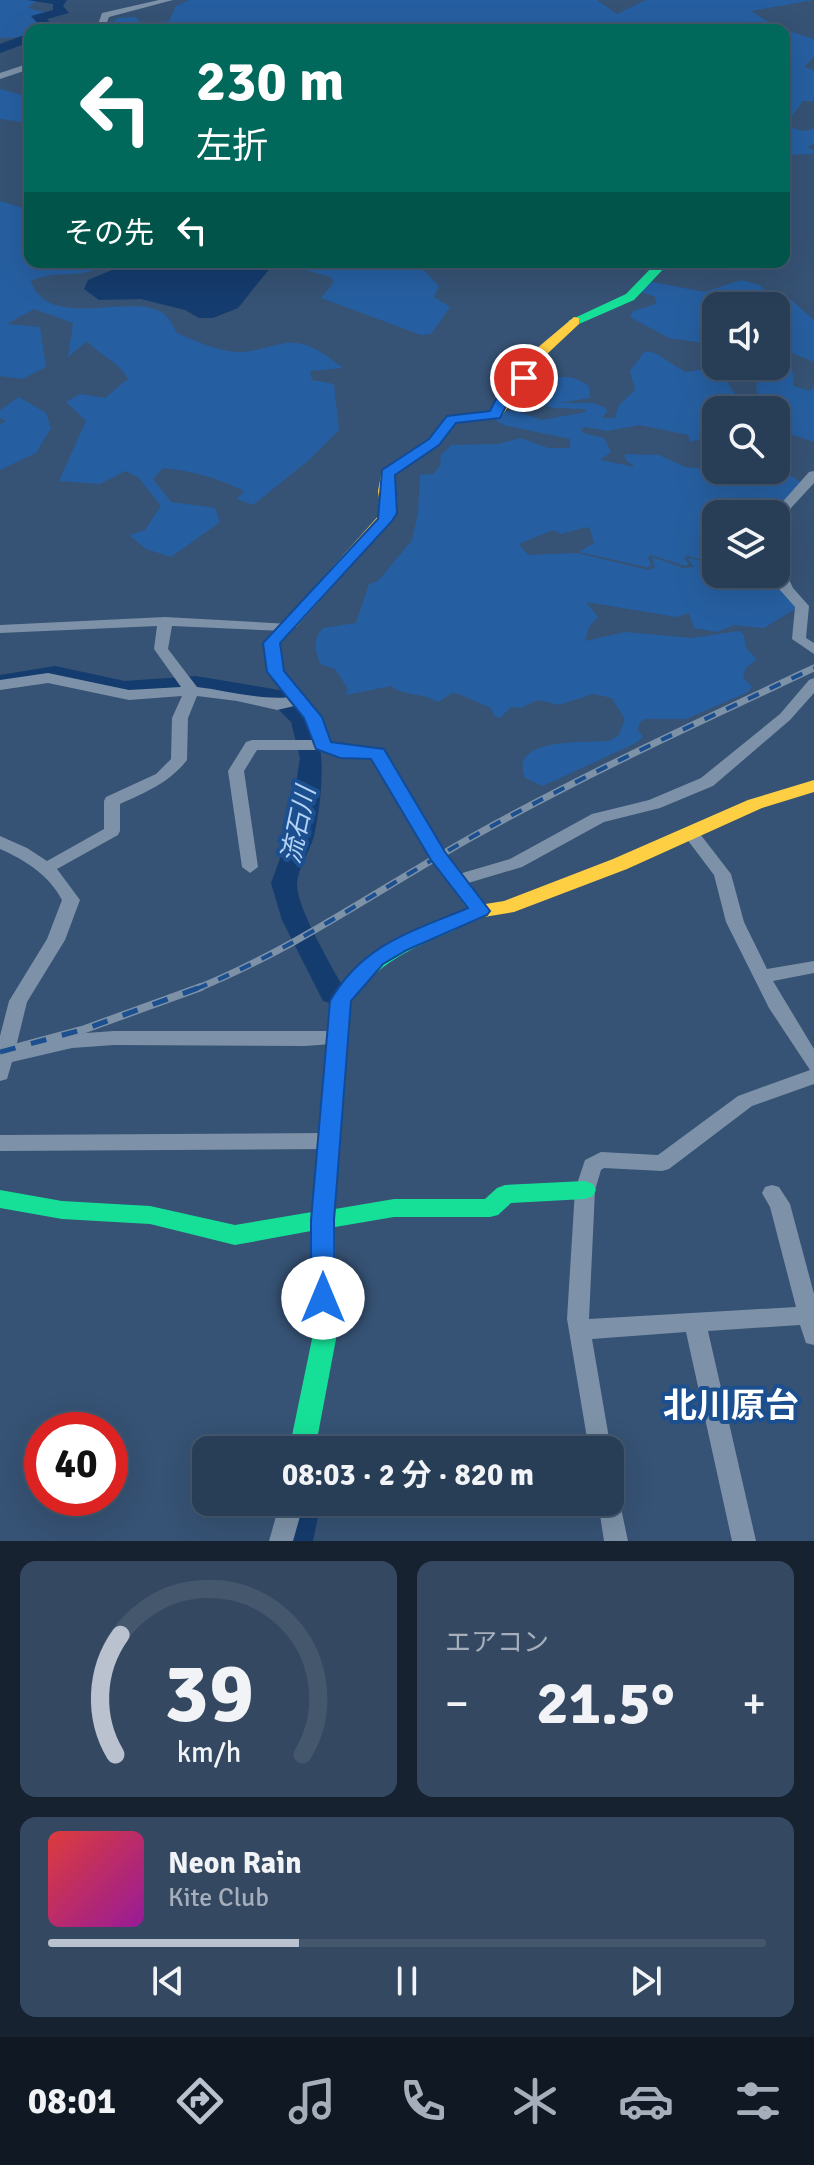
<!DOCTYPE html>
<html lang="ja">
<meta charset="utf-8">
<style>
:root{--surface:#283e57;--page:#344961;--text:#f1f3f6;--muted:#a5aeba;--line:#44576d;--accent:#b9c2ce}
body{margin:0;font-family:Signika,"Noto Sans JP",sans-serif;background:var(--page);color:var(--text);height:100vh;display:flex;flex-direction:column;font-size:30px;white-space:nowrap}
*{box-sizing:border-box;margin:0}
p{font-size:26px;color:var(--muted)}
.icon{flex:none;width:44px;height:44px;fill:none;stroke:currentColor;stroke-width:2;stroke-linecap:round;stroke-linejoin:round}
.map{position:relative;height:1541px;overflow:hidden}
.panel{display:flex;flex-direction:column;gap:20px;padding:20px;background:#162230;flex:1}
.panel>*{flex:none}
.banner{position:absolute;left:24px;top:24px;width:766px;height:244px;border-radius:16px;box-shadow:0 8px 32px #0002,0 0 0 2px var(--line);background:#00695c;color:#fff;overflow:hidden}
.tools{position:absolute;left:702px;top:292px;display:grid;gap:16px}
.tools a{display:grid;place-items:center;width:88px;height:88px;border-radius:16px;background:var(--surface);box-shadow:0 8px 32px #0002,0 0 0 2px var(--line);font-size:40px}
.speed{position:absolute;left:24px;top:1412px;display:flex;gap:16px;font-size:40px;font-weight:700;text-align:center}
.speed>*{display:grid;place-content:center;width:104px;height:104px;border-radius:50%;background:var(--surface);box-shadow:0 8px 32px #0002,0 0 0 2px var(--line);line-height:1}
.speed .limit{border:12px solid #d22;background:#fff;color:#111}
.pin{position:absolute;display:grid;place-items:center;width:68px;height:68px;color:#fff;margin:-34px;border:4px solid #fff;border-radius:50%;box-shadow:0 2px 8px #0007}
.me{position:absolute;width:88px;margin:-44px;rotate:0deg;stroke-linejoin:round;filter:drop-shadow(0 0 6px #0008)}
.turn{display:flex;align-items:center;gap:28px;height:168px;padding:0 40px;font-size:36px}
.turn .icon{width:104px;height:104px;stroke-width:2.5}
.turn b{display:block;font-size:56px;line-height:68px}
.then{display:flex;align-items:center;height:76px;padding:0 40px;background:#0003;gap:16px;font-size:30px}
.big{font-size:60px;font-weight:700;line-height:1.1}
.panel .tile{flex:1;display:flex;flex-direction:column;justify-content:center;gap:12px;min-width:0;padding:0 28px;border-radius:16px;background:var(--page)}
.panel .dial{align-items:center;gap:0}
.dial svg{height:208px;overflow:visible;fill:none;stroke:var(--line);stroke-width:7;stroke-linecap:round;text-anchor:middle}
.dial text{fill:var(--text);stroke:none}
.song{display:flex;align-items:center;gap:24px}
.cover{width:96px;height:96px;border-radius:12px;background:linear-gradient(135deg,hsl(0 70% 55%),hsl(300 70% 35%))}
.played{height:8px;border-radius:4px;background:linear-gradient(90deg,var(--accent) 35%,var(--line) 35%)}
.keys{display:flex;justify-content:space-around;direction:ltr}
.heat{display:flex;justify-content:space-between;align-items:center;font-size:44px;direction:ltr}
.panel .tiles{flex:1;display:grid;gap:20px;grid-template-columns:1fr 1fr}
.tile:last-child{grid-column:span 2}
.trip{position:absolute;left:192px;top:1436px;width:432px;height:80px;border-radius:16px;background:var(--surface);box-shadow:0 8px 32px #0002,0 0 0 2px var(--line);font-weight:700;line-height:80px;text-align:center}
.tabs{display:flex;height:128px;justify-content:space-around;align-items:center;background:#101923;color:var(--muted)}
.tabs .icon{width:56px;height:56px}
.tabs .on{color:var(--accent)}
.tabs b{font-size:36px;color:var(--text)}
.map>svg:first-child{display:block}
.green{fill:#265fa1}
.water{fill:#153c6e}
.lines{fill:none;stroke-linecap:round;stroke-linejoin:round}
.river{fill:#153c6e;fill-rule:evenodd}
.street{fill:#7d92a8;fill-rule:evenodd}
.fast{fill:#16e098;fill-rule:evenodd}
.slow{fill:#ffcf43;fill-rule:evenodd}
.rail-far1-casing{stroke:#7e92a7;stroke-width:7}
.rail-casing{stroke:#7e92a7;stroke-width:8}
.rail-far1{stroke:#1b4f8f;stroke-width:4;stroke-dasharray:12;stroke-linecap:butt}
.rail{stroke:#1b4f8f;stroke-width:5;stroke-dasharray:16;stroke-linecap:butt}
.route{fill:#1a73e8;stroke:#114b97;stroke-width:2}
.labels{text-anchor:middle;stroke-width:8;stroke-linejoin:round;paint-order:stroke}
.water-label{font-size:26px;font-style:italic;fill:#b5d3f5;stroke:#1b4f8f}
.near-quarter-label{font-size:34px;font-weight:bold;fill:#fff;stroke:#1b4f8f}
</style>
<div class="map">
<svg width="814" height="1541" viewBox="0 0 814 1541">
<rect width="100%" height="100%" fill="#365274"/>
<g class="green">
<path d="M0,0H37L28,8L51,14L38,20L46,27L30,30L29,37L0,38Z"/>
<path d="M190,0H597L617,14L646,0H814L751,11L776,27L814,39V57L804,67L814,70V101H803L786,125L802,131L814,129V144L807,147L814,150V154L784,155V30H109L111,23L118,18L135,17L143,24L169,21L176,6Z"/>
<path d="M0,89L30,97V123L0,119Z"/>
<path d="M0,201L30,210V262H107C86,282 56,268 31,281C48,332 131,292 163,313C169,317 173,326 177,333C196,341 217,351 237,352C254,352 265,347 281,344C305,338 325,354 343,368L310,371L312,380L334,384L339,430L309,460L253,505L237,499L244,491C218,478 192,471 163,468L153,479L171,502L215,508L220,522L171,557L146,549L129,535L145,530L161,506L138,477L125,471L100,484L59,481L86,421L66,402L80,394L105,398L128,379C118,360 101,357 87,341L68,357L73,323L34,309L7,324L40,327L46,367L22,379L0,376Z"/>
<path d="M295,262H416L439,286L434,297L450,307L431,334L421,335L321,298L334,282L331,277L305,270Z"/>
<path d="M741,280L759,285L772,295L790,299L814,320V362L785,350L784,345L776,341V306H716L715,345L669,338L630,317L633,311L656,304L655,297L636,290L647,281L705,292Z"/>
<path d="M645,351L655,353L685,372L712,368L721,372L741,403L731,410H716L715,435L690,442L688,435L640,425L607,431L585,427L581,429L583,433L604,438L611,452L600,460L635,467L625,459V454L659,455L685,467L716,470H782L802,483L779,529L776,514H716V563L688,556L684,558L689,564L686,566L651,555L648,558L652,566L646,567L579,552L594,543L590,529L587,527L561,534L553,530L519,544L528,555L577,553L648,570L655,567L652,557L683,568L694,567L688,559L691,558L716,566V574C752,574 774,580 800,606L764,628L734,625L717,632L694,628L689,613L676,617L586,602L598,617L589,627L585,641L625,632L692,638L739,631L744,635L746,648L757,659L746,668L743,678L752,686L748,692L686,719H645L640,722L638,730L643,737L636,743L543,786L525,778C508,737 583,743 609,741L618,736L625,720L612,698L593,694L559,705L538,700L521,708L511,707L500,718L494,716L491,708L459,694L452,693L438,702C423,693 403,696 391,686L346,695L348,689L335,669L320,664C315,649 312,640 323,628L356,623L369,584L378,581L412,540L418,513L420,475L433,474L440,466L441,455L451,445L498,444L521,438L548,448H570V439L503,425L494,419L499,411H517L542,420L586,412L585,409L554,408L511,395L529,378C552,385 562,367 589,386L590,398L559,403H593L606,408L607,412L602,418H615L619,405L635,390L630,371Z"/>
<path d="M781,355L792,368L794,386L809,391L814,387V442L790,434L776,424V410H763C754,392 756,384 760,366H776V356Z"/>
<path d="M19,397L46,413L51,428L36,453L0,470V424L6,421L0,418V410Z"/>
</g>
<path class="water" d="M131,262H275L238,308L213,318H199L185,310L141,299L99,300L84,289L88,280Z"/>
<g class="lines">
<g class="river">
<path d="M27,0H67L63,6L69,13L47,19L53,25L51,30H39L40,26L31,16L53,10V4Z"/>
<path d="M30,33V42L0,53V44Z"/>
<path d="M55,666L125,681L196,676L279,690C335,704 323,795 314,836C310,851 298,868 297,883C296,908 334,970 347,994L343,1001L333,1004L323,1001L282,920L271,883L288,837L300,758L291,722L272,703L196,690L125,695L55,680L0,689V675Z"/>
<path d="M285,1502H321L313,1541H277Z"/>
</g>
<g class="street">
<path d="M159,0H173L109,17L104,30H96L102,13Z"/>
<path d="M30,63V69L0,79V73Z"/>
<path d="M814,471V483L791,508L783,548L776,552L778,507L809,472Z"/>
<path d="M776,561L781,562L793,588L809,606L806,638L814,643V654L792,639L795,607L780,590L773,574H776Z"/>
<path d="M165,617L290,624L292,627L290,630L285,631L172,626L168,649L197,687C230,691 266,702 298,696L306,701L303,704L277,710L237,701L197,696L188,718L187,760C169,783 146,792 120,804V831L118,835L57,869L80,900L65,940L27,1002L16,1047L72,1034L114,1031H337L344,1033L346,1038L344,1043L305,1046L114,1045L72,1048L12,1062L7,1079L0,1081V1036L9,1001L47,939L62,900C49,875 25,860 0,849V836L27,848L47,861L104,829V801L106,797L156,774L171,759L172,718L182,696L129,700L48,683L0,690V680L48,673L129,690L181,687L154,649L157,626L0,633V625Z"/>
<path d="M814,678V693L790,720L713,786L660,808L604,822L522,867L458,886L449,880L452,876L510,859L592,814L649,800L701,778L780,714L809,680Z"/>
<path d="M252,740H323L331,745L323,750H257L244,771L258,867L250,873L242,867L228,771L246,742Z"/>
<path d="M691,829L697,830L731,874L744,922L767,969L814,961V973L773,981L814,1049V1084L752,1106L669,1169L662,1171L604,1168L601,1170L595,1190L589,1319L796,1307L770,1207L762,1193L765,1187L772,1185L779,1187L790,1204L814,1294V1345L806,1343L800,1325L708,1331L756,1541H732L686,1332L592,1339L611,1450L610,1453V1450H589L567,1319L575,1190L585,1160L601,1152L658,1155L738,1096L810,1070L769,1008L726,922L714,875L683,834Z"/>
<path d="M328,1133L335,1136L338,1141L335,1146L328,1149L0,1151V1135Z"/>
<path d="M610,1491L618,1494L628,1541H604L598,1502H610Z"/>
<path d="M280,1502H304L293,1541H269Z"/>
</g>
<g class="fast">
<path d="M657,262H670L634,300L579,324L568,321L626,294Z"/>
<path d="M290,619L298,624L280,644L284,671L322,717L331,742L342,747L383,749L445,852L487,906L490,911L487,916H473L431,860L371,758C352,758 329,760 314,745L305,718L268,672L264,643L284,621Z"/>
<path d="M448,918L455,920L458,925L455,930C414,947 376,963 351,1002L335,1209L394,1199H485L497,1188L505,1185L585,1181L593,1184L596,1190L593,1196L585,1199L511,1203L498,1215L490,1217H394L335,1227L336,1339L315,1450H289L312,1339L311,1231L235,1245L150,1224L62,1219L0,1208V1190L62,1201L150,1206L235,1225L312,1212L331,1001C356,958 401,932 448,918Z"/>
</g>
<g class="slow">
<path d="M574,317L579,318V324L546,355L500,418L456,423L439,445L394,475L392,491L397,513L389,524L296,627H284L282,624L284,621L381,513L378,491L382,470L429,439L447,416L491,411L536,349Z"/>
<path d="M814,780V792L762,808L627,869L514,912L484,917L448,932L441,930L438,925L441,920L473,906L504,901L613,859L748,800Z"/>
</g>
<defs>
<path id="rail-far1" d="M196,989C295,949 379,889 472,837C583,775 699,722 814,668"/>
<path id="rail" d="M0,1052L85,1029L201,987"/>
</defs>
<use href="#rail-far1" class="rail-far1-casing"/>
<use href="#rail" class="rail-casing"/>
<use href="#rail-far1" class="rail-far1"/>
<use href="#rail" class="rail"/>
</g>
<path class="route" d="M519,375L531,378L508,402L500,418L456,423L439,445L395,475L397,513L392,521L280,643L284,671L322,717L331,742L384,749L445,852L490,911L487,915L407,950L383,964L351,1001L334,1220L335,1298L332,1306L323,1309L315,1306L311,1298V1220L330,1001C363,944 411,932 468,908L431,860L371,759L340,758L316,749L304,718L267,672L263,643L378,519L382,470L429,439L447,416L490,411L497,397Z"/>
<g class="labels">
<g class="water-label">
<text transform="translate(298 825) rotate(-78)" y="9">流石川</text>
</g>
<g class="near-quarter-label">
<text x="731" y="1417">北川原台</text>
</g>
</g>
</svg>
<div class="tools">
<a><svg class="icon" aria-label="sound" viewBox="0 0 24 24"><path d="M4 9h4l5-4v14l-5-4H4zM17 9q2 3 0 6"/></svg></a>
<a><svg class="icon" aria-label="search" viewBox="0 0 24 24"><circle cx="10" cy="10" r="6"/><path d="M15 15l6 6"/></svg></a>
<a><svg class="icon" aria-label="layers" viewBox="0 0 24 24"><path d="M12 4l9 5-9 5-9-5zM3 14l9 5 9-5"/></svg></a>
</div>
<div class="speed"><div class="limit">40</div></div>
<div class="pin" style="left:524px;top:378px;background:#d93025"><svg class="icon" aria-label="arrive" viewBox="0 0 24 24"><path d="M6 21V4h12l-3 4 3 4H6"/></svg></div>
<svg class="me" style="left:323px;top:1298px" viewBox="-20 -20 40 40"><circle r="19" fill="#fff"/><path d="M0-13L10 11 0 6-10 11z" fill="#1a73e8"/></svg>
<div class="trip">08:03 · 2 分 · 820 m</div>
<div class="banner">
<div class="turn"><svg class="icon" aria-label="left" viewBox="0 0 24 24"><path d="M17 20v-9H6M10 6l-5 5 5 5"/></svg><div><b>230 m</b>左折</div></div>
<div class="then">その先<svg class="icon" aria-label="left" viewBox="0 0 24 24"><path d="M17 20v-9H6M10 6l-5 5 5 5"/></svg></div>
</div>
</div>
<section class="panel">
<div class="tiles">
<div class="tile dial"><svg viewBox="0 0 100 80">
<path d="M14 69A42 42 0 1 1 86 69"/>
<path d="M14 69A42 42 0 0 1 16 23" stroke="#b9c2ce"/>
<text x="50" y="56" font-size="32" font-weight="700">39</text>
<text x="50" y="72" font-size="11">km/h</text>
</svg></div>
<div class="tile"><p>エアコン</p>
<div class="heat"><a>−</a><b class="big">21.5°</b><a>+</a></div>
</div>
<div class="tile">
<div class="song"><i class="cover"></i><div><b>Neon Rain</b><p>Kite Club</p></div></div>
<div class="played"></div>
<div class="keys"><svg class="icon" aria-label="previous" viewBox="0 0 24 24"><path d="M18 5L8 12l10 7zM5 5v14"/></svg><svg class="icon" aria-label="pause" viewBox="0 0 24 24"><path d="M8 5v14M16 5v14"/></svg><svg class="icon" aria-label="next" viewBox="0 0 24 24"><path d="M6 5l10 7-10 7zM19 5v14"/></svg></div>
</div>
</div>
</section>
<nav class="tabs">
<b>08:01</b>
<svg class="icon on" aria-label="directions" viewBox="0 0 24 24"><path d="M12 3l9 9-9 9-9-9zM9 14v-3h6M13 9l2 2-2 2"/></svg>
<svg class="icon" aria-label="music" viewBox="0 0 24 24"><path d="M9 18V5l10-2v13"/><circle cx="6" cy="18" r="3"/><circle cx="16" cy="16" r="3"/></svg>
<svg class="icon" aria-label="phone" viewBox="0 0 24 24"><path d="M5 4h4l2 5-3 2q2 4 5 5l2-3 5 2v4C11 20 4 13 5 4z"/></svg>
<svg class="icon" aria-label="climate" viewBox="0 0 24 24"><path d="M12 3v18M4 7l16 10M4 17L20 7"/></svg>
<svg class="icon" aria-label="car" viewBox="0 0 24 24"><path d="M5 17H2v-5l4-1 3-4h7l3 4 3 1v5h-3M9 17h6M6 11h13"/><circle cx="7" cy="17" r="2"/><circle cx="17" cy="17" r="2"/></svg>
<svg class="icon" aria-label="filters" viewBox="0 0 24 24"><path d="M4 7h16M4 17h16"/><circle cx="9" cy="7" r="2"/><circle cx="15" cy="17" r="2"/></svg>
</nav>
